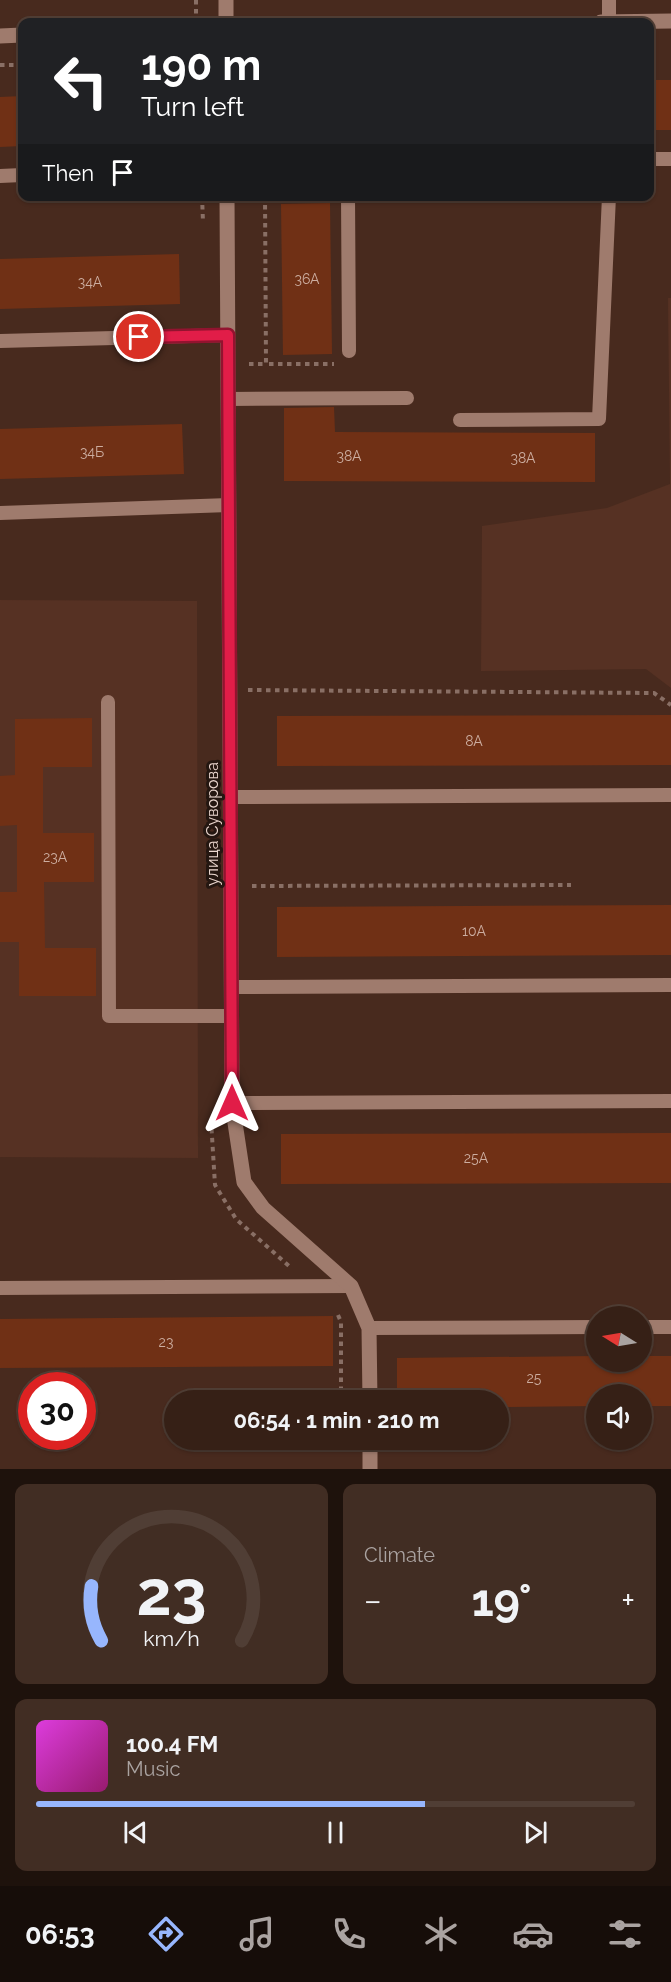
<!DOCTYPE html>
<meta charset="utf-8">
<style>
:root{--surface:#362016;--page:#412d23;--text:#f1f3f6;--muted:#aaa3a1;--line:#503e35;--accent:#97b6fd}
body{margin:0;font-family:Raleway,sans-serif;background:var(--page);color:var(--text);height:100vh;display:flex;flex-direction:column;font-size:22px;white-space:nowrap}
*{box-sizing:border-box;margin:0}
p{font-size:20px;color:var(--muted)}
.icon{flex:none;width:33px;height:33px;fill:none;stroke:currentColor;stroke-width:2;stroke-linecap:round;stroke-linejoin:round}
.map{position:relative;height:1469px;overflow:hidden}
.drawer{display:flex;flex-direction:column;gap:15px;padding:15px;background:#1e120c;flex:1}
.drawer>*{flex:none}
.top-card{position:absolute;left:18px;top:18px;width:636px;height:183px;border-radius:12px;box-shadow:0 2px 4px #0004,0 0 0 2px var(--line);background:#202124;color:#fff;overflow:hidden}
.needle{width:39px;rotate:281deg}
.tools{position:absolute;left:586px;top:1306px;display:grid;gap:12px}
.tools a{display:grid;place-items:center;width:66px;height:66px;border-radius:50%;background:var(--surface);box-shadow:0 2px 4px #0004,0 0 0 2px var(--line);font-size:30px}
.speed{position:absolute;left:18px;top:1372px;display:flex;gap:12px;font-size:30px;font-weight:700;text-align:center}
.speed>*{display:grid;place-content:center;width:78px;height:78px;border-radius:50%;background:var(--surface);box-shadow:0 2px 4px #0004,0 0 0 2px var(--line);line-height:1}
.speed .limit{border:9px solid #d22;background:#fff;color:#111}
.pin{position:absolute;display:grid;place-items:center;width:51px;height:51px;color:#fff;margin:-26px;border:3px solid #fff;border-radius:50%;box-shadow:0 2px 6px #0007}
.me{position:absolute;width:66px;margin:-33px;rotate:0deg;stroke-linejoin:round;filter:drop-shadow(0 0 4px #0008)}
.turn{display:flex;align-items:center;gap:21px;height:126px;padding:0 24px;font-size:27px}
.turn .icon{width:78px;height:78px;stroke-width:2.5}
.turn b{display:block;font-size:42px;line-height:51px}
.then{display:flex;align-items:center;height:57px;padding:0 24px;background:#0003;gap:12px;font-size:22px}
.big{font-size:45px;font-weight:700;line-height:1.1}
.drawer .widget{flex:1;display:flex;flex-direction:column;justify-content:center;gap:9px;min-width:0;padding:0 21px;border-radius:12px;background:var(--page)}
.drawer .dial{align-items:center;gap:0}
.dial svg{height:156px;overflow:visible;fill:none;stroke:var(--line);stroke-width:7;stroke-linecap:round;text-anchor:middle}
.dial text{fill:var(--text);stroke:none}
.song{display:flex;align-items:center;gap:18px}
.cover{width:72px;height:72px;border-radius:9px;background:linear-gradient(135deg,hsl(300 70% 55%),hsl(320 70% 35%))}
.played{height:6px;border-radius:3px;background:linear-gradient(90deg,var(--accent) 65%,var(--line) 65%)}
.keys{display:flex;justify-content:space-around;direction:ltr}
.heat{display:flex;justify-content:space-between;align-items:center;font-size:33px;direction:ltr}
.drawer .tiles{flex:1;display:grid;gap:15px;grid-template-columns:1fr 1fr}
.widget:last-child{grid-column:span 2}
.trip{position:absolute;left:164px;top:1390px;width:345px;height:60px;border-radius:30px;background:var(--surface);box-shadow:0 2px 4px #0004,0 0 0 2px var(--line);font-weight:700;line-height:60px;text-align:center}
.menu{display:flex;height:96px;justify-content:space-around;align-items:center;background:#160d09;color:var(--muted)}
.menu .icon{width:42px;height:42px}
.menu .current{color:var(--accent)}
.menu b{font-size:27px;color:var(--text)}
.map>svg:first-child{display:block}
.built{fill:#563123}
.building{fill:#703015}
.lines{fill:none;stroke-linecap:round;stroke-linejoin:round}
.path{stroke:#896f65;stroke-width:4;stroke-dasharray:4.5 4.5;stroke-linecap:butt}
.lane{stroke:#9f7b6d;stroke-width:14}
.street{stroke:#9f7b6d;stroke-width:15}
.route-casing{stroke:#92132f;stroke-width:15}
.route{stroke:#e11d48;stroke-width:10}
.labels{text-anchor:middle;stroke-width:6;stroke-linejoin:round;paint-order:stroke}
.number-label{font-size:14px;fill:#ccada0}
.street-label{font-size:16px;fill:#ebd7cf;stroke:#241711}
</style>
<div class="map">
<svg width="671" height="1469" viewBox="0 0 671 1469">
<rect width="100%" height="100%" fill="#482a1e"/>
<g class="built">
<path d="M668,298H671V688L646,669L481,671L482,526L607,508L670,484Z"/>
<path d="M0,600L197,601L198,1158L0,1157Z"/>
</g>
<g class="building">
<rect x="650" y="80" width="21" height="50"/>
<path d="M22,96V146L0,147V97Z"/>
<path d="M330,203L332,354L283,355L281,204Z"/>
<path d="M179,254L180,304L0,309V259Z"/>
<path d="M334,407L335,432L595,433V482L284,481V408Z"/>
<path d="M182,424L184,474L0,479V429Z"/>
<path d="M671,715V765L277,766V716Z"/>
<path d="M92,718V767H43V833H94V882H44L45,948H96V996H19V942H0V892H17V825L0,826V776L15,775V719Z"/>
<path d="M671,905V955L277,957V907Z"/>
<path d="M671,1133V1183L281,1184V1134Z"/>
<path d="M333,1316V1366L0,1368V1319Z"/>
<path d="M597,1356V1362H642V1356H671V1406H642V1395H597V1406L498,1407V1401H397V1358Z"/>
</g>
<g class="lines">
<g class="path">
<path d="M196,0V22"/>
<path d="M0,65H22"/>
<path d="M202,196L203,222"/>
<path d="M265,196L266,364H334"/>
<path d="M249,364H266"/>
<path d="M248,690L654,693L671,705"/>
<path d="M252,886L571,885"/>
<path d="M211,1120L215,1185L236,1219L289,1266"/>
<path d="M338,1315L341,1322V1401"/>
</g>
<g class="lane">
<path d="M609,0V22"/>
<path d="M650,159H671"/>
<path d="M0,176L22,175"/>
<path d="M348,196L349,351"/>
<path d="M0,341L228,335"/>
<path d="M228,399L407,398"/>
<path d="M460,420L599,419L609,196"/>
<path d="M0,513L229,505"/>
<path d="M108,702L109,1016H231"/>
<path d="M230,797L671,795"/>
<path d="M231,987L671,985"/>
<path d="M232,1103L671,1101"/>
<path d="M0,1288L351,1286"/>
<path d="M642,1327H671"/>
<path d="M369,1328L597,1327"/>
</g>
<g class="street">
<path d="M226,0V22"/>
<path d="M601,22L671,21"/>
<path d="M0,36L22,35"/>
<path d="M227,196L232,1103L244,1182L263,1208L351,1286L369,1328L370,1401"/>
<path d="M370,1440V1469"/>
</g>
</g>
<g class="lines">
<defs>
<path id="route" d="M139,337L228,335L232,1103"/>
</defs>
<use href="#route" class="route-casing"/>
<use href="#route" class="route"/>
</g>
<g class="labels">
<g class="number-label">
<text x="307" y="284">36А</text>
<text x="90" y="287">34А</text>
<text x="92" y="457">34Б</text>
<text x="349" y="461">38А</text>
<text x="523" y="463">38А</text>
<text x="474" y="746">8А</text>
<text x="55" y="862">23А</text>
<text x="474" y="936">10А</text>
<text x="476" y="1163">25А</text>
<text x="166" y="1347">23</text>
<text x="534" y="1383">25</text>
</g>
<g class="street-label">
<text transform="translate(212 824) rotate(-90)" y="6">улица Суворова</text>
</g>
</g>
</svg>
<div class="tools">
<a><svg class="needle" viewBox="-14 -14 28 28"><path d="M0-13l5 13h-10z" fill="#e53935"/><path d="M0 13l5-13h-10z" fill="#aaa3a1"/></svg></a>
<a><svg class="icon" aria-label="sound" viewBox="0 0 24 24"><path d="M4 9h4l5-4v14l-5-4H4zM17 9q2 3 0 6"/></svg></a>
</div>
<div class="speed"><div class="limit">30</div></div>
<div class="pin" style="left:139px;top:337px;background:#d93025"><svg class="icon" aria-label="arrive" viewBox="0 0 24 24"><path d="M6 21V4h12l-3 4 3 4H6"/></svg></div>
<svg class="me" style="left:232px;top:1103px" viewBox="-20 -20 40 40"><path d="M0-17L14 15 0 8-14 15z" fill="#e11d48" stroke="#fff" stroke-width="4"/></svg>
<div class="trip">06:54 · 1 min · 210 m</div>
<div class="top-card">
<div class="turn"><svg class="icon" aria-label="left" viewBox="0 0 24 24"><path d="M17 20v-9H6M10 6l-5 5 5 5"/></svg><div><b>190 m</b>Turn left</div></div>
<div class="then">Then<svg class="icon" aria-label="arrive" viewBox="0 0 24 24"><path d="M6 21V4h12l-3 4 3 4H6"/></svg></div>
</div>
</div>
<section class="drawer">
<div class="tiles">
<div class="widget dial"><svg viewBox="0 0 100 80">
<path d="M14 69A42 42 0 1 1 86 69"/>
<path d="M14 69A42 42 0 0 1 9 41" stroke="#97b6fd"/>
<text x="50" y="56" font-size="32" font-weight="700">23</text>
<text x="50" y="72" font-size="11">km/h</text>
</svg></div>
<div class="widget"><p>Climate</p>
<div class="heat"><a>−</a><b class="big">19°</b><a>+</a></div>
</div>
<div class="widget">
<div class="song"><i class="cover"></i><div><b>100.4 FM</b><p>Music</p></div></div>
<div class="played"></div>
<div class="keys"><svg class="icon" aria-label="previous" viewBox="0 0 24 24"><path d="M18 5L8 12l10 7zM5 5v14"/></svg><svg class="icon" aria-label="pause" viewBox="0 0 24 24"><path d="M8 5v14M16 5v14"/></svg><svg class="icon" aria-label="next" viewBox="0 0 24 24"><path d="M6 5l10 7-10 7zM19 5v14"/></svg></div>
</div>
</div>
</section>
<nav class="menu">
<b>06:53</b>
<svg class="icon current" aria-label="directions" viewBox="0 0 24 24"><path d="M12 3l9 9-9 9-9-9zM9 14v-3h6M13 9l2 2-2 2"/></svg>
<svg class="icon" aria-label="music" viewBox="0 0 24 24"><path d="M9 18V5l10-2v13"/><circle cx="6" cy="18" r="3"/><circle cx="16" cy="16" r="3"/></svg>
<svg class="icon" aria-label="phone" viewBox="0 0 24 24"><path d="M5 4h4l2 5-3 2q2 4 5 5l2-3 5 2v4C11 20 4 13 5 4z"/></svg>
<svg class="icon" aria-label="climate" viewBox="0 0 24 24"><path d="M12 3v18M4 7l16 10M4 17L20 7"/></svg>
<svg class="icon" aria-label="car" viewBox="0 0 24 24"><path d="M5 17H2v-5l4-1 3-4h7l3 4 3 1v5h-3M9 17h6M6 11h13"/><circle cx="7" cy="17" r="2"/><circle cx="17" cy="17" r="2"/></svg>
<svg class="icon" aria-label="filters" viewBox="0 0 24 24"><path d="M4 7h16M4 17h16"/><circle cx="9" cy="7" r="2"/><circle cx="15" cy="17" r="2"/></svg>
</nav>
